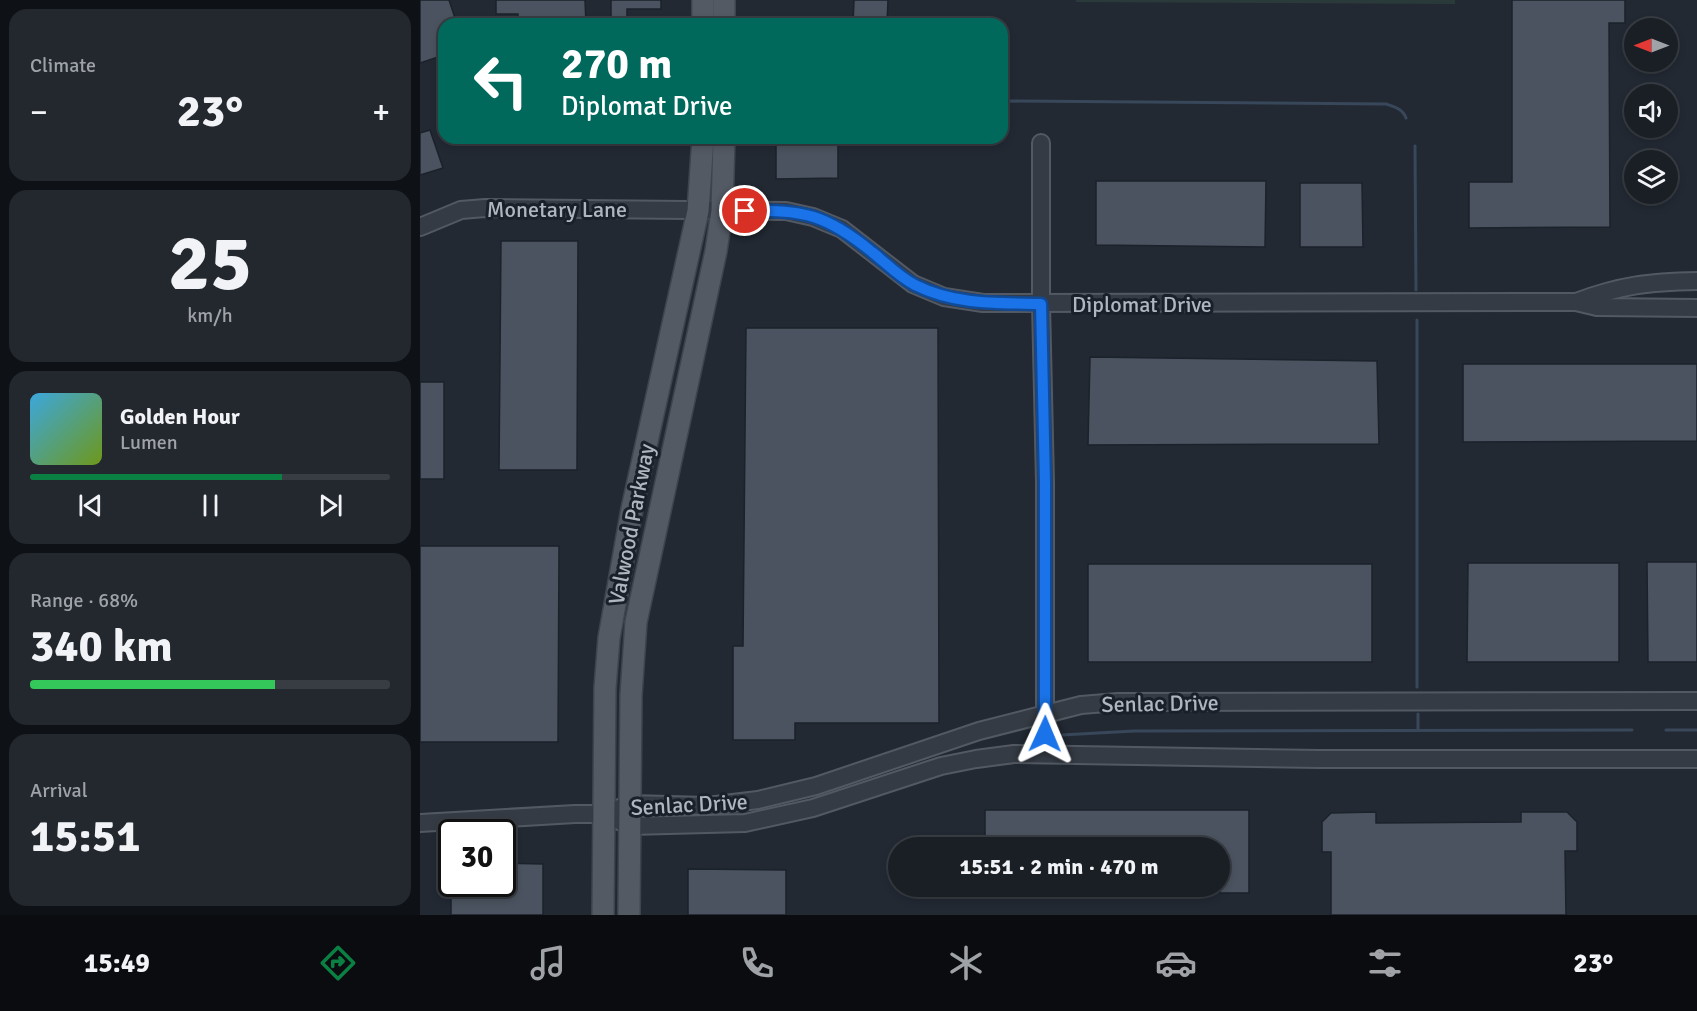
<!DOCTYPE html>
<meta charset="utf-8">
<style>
:root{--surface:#1a1f26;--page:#23272e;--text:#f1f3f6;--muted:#9fa2a7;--line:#383d43;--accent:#0b8043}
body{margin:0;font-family:Signika,sans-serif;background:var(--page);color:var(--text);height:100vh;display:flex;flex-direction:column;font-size:22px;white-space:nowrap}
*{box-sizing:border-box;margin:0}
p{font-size:20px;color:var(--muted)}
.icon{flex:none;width:33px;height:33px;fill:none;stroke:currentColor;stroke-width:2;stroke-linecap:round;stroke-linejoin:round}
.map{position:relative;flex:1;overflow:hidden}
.panel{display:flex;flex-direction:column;gap:9px;padding:9px;background:#0e1115;width:420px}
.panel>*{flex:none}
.hud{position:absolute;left:18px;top:18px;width:570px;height:126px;border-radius:18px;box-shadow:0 3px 9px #0003,0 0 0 2px var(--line);background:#00695c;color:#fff;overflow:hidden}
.needle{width:39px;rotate:270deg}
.buttons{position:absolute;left:1204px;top:18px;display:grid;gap:12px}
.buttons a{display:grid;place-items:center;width:54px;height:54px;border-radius:50%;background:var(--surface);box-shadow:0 3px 9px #0003,0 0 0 2px var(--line);font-size:30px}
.speed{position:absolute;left:18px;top:819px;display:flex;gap:12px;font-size:30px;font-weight:700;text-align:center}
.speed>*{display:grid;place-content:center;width:78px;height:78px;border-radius:50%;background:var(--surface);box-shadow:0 3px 9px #0003,0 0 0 2px var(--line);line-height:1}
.speed .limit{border:3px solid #111;border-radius:9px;background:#fff;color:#111}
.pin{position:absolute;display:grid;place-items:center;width:51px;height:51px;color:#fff;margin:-26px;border:3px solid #fff;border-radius:50%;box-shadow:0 2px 6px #0007}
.me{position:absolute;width:66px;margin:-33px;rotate:1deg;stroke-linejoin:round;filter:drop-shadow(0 0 4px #0008)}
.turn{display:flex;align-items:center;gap:21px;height:126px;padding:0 24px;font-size:27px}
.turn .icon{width:78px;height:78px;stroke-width:2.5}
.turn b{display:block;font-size:42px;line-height:51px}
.big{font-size:45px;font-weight:700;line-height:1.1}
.panel .card{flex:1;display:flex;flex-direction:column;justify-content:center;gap:9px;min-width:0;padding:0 21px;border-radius:18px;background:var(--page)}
.panel .dial{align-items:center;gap:0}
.dial b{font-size:78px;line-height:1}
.song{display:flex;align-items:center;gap:18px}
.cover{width:72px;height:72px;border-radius:9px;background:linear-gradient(135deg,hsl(200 70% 55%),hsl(80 70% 35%))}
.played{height:6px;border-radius:3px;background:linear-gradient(90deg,var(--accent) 70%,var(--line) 70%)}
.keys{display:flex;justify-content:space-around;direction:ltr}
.heat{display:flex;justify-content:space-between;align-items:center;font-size:33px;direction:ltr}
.charge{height:9px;border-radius:4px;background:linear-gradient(90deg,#34c759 68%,var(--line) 0)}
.trip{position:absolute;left:468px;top:837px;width:342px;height:60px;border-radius:30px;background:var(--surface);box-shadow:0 3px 9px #0003,0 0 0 2px var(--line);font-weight:700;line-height:60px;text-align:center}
.tab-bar{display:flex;height:96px;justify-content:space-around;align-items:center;background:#0a0c0f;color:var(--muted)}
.tab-bar .icon{width:42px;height:42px}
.tab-bar .active{color:var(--accent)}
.tab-bar b{font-size:27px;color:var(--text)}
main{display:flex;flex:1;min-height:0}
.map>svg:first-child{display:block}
.green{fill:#2a3a3a}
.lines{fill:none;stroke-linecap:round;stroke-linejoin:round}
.stream{stroke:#39475b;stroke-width:3}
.building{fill:#4a535f;stroke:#1c222b;stroke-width:1.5}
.minor-casing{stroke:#525962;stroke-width:20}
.major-casing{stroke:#3e444e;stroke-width:24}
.minor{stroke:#353b44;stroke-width:16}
.major{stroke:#535a64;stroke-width:21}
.route-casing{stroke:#114b97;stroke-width:15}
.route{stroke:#1a73e8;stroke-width:10}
.labels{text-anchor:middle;stroke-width:6;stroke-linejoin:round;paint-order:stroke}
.street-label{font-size:22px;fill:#afb6c1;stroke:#1a2029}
</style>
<main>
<section class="panel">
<div class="card"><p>Climate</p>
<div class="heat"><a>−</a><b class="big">23°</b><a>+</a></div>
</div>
<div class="card dial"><b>25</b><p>km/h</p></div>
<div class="card">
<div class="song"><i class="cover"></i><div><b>Golden Hour</b><p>Lumen</p></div></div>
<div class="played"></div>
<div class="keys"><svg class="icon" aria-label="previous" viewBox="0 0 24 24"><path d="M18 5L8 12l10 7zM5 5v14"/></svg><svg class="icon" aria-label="pause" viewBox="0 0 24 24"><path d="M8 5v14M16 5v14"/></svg><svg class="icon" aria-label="next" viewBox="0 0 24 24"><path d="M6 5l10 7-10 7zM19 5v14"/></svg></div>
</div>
<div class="card"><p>Range · 68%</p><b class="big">340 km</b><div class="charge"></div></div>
<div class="card"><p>Arrival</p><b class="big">15:51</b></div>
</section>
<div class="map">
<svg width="1277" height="915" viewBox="0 0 1277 915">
<rect width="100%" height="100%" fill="#222933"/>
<path class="green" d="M656,0H1035V4L656,2Z"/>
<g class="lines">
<g class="stream">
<path d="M582,101L966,104C975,107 983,109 986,118"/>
<path d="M995,146L996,290"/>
<path d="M997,320V687"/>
<path d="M998,714V730"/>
<path d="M1246,730H1277"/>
<path d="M642,735L714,731L1212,730"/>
</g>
</g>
<g class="building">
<path d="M0,0H29L37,24H24V55L0,63Z"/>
<path d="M76,0H165L166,24H98V14H76Z"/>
<path d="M191,0H241V9H207V24H191Z"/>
<path d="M434,0H468L467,24H433Z"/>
<path d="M1092,0H1205V23H1189L1190,227L1049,228V182H1092Z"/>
<path d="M10,130L23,168L0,175V133Z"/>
<path d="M356,138H418V178L356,179Z"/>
<path d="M676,181H846L845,247L676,245Z"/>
<path d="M880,183H942L943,247H880Z"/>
<path d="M81,241H158L157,470H79Z"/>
<path d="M326,328H518L519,723H375V740H313V646H323Z"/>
<path d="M670,357L957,361L959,444L668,445Z"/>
<path d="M1043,364H1277V441L1043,442Z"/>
<rect x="0" y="382" width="24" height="97"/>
<path d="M0,546H139L138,742H0Z"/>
<path d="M1227,562H1277V662H1228Z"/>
<path d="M1048,563H1199V662H1047Z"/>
<rect x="668" y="564" width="284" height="98"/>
<path d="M565,810H829V893H800V848H565Z"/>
<path d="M956,812V823L1101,822V812H1147L1157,822V851H1145L1146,915H911V852H902V822L911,813Z"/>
<path d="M82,863L123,864V915H31V884H82Z"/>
<path d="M268,869L366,870V915H268Z"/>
</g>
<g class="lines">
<defs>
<g id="minor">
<path d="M621,143V304L625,483V754"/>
<path d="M0,227L41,210L65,208L366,211L393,217L422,229L493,284L524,297L563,303L1156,302L1177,307L1277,308"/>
<path d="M1156,302C1201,285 1229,282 1277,281"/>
<path d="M184,814L210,826L325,823L393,808L521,766L556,759L594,754L899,759H1277"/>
<path d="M0,823L155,814H184L210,804L287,806L338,800L396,786L559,731L661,705L698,702L1277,701"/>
</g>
<g id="major">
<path d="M283,24V0"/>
<path d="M304,24V0"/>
<path d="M183,915L185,688L189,638L212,509L278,211L283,138"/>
<path d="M209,915L211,695L216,622L296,251L302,211L304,138"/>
</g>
</defs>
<use href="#minor" class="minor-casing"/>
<use href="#major" class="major-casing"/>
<use href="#minor" class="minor"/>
<use href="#major" class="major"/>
</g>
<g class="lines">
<defs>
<path id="route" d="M325,211C383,209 407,215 452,252C466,263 479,277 495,285C535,305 577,303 621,304L625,483V734"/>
</defs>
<use href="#route" class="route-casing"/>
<use href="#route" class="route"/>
</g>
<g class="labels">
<g class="street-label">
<text x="137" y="217">Monetary Lane</text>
<text x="722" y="312">Diplomat Drive</text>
<text transform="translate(211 524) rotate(-79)" y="8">Valwood Parkway</text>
<text transform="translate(740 703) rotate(-1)" y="8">Senlac Drive</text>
<text transform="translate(269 804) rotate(-3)" y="8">Senlac Drive</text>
</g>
</g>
</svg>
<div class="buttons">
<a><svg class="needle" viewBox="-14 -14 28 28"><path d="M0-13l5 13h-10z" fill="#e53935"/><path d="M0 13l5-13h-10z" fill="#9fa2a7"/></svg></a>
<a><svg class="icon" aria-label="sound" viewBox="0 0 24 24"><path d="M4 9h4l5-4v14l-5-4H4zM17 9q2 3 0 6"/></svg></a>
<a><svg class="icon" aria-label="layers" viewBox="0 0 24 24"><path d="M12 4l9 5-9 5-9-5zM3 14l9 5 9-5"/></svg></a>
</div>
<div class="speed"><div class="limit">30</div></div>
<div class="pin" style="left:325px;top:211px;background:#d93025"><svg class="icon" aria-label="arrive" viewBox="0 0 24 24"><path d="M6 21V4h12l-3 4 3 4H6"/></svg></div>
<svg class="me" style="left:625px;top:734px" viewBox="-20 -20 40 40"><path d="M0-17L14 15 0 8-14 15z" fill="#1a73e8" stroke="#fff" stroke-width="4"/></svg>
<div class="trip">15:51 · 2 min · 470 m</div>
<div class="hud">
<div class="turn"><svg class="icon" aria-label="left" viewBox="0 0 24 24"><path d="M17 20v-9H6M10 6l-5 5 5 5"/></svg><div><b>270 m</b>Diplomat Drive</div></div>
</div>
</div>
</main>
<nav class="tab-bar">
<b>15:49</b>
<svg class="icon active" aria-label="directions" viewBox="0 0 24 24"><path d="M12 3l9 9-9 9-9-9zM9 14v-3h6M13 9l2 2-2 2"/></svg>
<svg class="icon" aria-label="music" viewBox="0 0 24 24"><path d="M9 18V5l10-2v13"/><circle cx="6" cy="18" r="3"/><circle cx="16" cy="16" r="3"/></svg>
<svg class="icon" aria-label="phone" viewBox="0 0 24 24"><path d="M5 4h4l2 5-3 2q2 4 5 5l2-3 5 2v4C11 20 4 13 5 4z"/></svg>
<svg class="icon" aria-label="climate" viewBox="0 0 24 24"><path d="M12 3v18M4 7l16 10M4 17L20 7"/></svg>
<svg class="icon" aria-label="car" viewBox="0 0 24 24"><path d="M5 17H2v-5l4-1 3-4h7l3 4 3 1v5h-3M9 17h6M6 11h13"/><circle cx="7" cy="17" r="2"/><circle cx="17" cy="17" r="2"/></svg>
<svg class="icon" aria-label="filters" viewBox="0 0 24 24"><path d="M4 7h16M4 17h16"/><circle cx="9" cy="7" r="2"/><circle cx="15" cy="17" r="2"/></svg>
<b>23°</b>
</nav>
